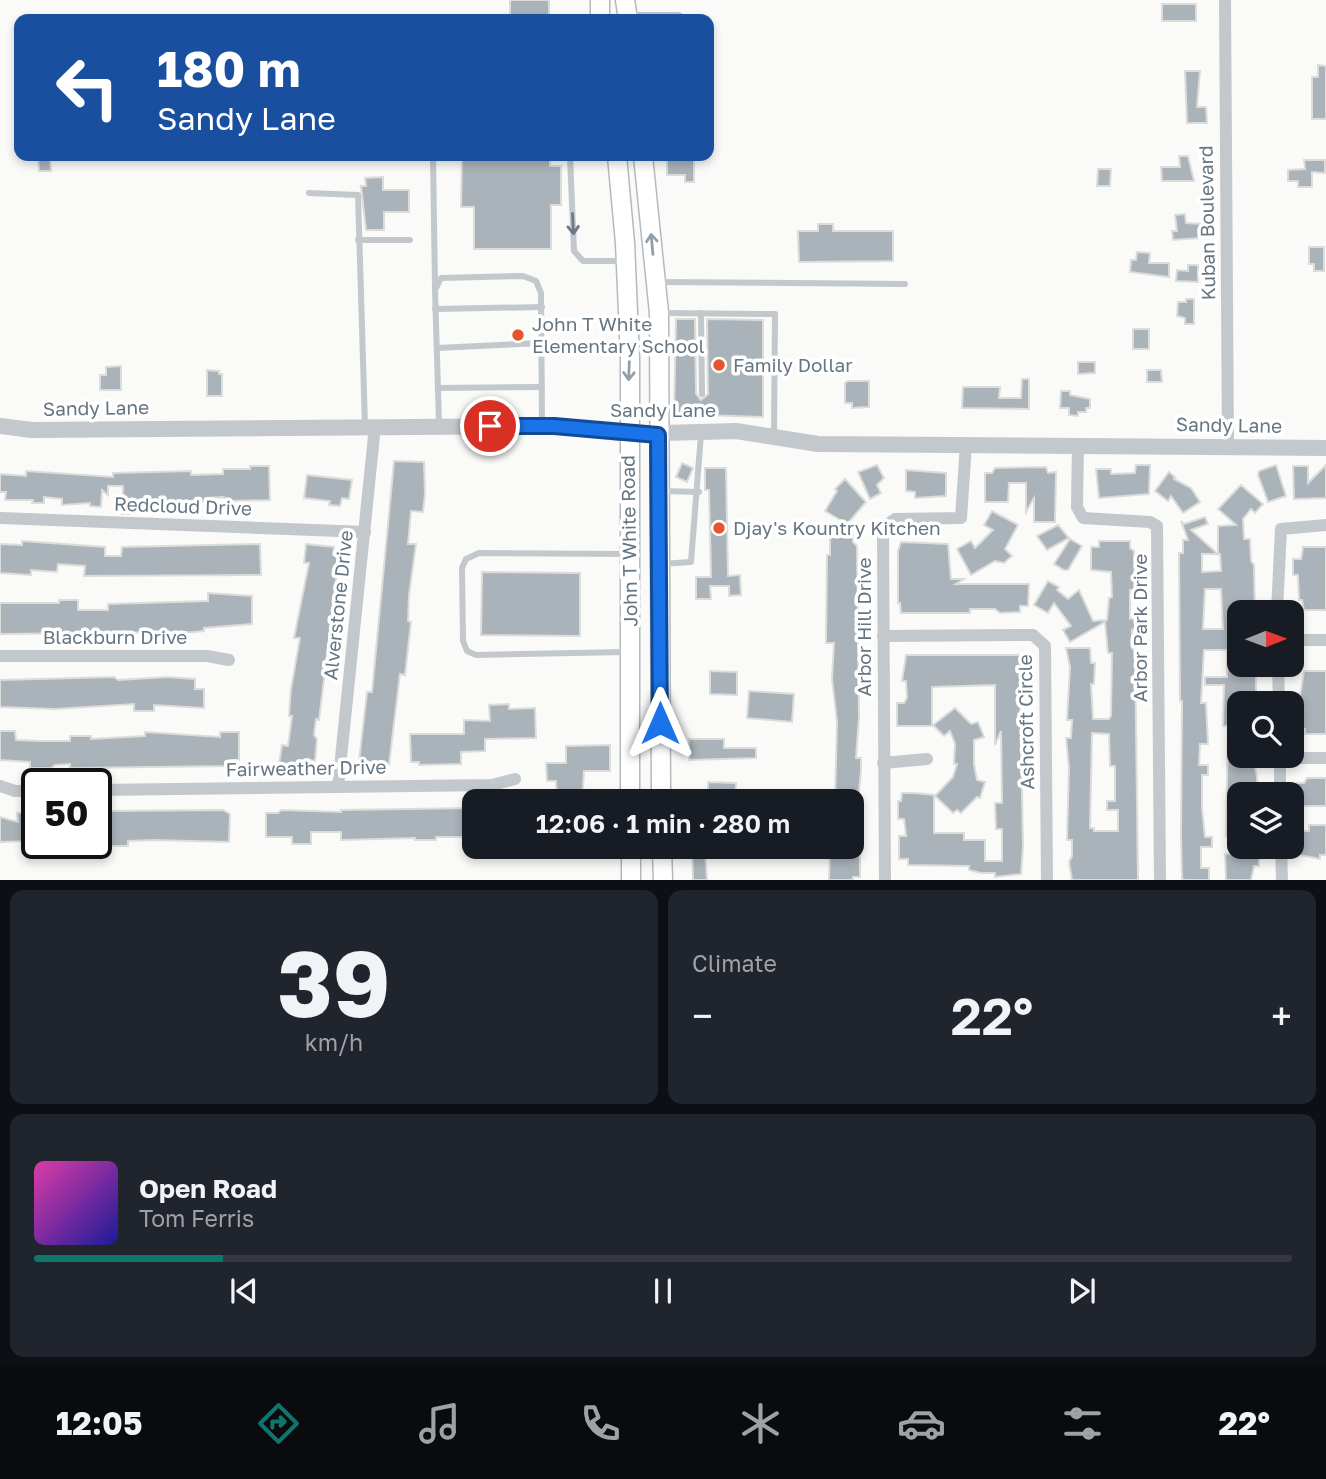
<!DOCTYPE html>
<meta charset="utf-8">
<style>
:root{--surface:#171b24;--page:#20242c;--text:#f1f3f6;--muted:#9ea1a6;--line:#363941;--accent:#0f766e}
body{margin:0;font-family:"Golos Text",sans-serif;background:var(--page);color:var(--text);height:100vh;display:flex;flex-direction:column;font-size:26px;white-space:nowrap}
*{box-sizing:border-box;margin:0}
p{font-size:23px;color:var(--muted)}
.icon{flex:none;width:38px;height:38px;fill:none;stroke:currentColor;stroke-width:2;stroke-linecap:round;stroke-linejoin:round}
.map{position:relative;height:880px;overflow:hidden}
.drawer{display:flex;flex-direction:column;gap:10px;padding:10px;background:#0d0f14;flex:1}
.drawer>*{flex:none}
.banner{position:absolute;left:14px;top:14px;width:700px;height:147px;border-radius:14px;box-shadow:0 4px 10px #0003;background:#1a4fa0;color:#fff;overflow:hidden}
.needle{width:46px;rotate:89deg}
.controls{position:absolute;left:1227px;top:600px;display:grid;gap:14px}
.controls a{display:grid;place-items:center;width:77px;height:77px;border-radius:14px;background:var(--surface);box-shadow:0 4px 10px #0003;font-size:35px}
.speed{position:absolute;left:21px;top:768px;display:flex;gap:14px;font-size:35px;font-weight:700;text-align:center}
.speed>*{display:grid;place-content:center;width:91px;height:91px;border-radius:50%;background:var(--surface);box-shadow:0 4px 10px #0003;line-height:1}
.speed .limit{border:4px solid #111;border-radius:10px;background:#fff;color:#111}
.pin{position:absolute;display:grid;place-items:center;width:60px;height:60px;color:#fff;margin:-30px;border:4px solid #fff;border-radius:50%;box-shadow:0 2px 7px #0007}
.me{position:absolute;width:77px;margin:-38px;rotate:0deg;stroke-linejoin:round;filter:drop-shadow(0 0 5px #0008)}
.turn{display:flex;align-items:center;gap:24px;height:147px;padding:0 28px;font-size:32px}
.turn .icon{width:91px;height:91px;stroke-width:2.5}
.turn b{display:block;font-size:49px;line-height:60px}
.big{font-size:52px;font-weight:600;line-height:1.1}
.drawer .widget{flex:1;display:flex;flex-direction:column;justify-content:center;gap:10px;min-width:0;padding:0 24px;border-radius:14px;background:var(--page)}
.drawer .dial{align-items:center;gap:0}
.dial b{font-size:91px;line-height:1}
.song{display:flex;align-items:center;gap:21px}
.cover{width:84px;height:84px;border-radius:10px;background:linear-gradient(135deg,hsl(320 70% 55%),hsl(240 70% 35%))}
.played{height:7px;border-radius:4px;background:linear-gradient(90deg,var(--accent) 15%,var(--line) 15%)}
.keys{display:flex;justify-content:space-around;direction:ltr}
.heat{display:flex;justify-content:space-between;align-items:center;font-size:38px;direction:ltr}
.drawer .tiles{flex:1;display:grid;gap:10px;grid-template-columns:1fr 1fr}
.widget:last-child{grid-column:span 2}
.trip{position:absolute;left:462px;top:789px;width:402px;height:70px;border-radius:14px;background:var(--surface);box-shadow:0 4px 10px #0003;font-weight:600;line-height:70px;text-align:center}
.menu{display:flex;height:112px;justify-content:space-around;align-items:center;background:#090b0e;color:var(--muted)}
.menu .icon{width:49px;height:49px}
.menu .selected{color:var(--accent)}
.menu b{font-size:32px;color:var(--text)}
.map>svg:first-child{display:block}
.building{fill:#aab3b9;stroke:#dcdcda;stroke-width:2;fill-rule:evenodd}
.lines{fill:none;stroke-linecap:round;stroke-linejoin:round}
.secondary-casing{stroke:#b3babf;stroke-width:21}
.service{stroke:#c3c8cc;stroke-width:6}
.minor{stroke:#c3c8cc;stroke-width:12}
.tertiary{stroke:#c3c8cc;stroke-width:16}
.secondary{stroke:#fff;stroke-width:18}
.oneway{stroke:#6a7a87}
.oneway2{stroke:#939fa8}
.route-casing{stroke:#114b97;stroke-width:18}
.route{stroke:#1a73e8;stroke-width:12}
.poi-dot{fill:#e4572e;stroke:#fff;stroke-width:2.5}
.labels{text-anchor:middle;stroke-width:7;stroke-linejoin:round;paint-order:stroke}
.street-label{font-size:19px;fill:#657683;stroke:#fff}
.poi-label{font-size:19px;fill:#657683;stroke:#fff;text-anchor:start}
</style>
<div class="map">
<svg width="1326" height="881" viewBox="0 0 1326 881">
<rect width="100%" height="100%" fill="#fafaf8"/>
<g class="building">
<rect x="510" y="0" width="39" height="19"/>
<rect x="1162" y="4" width="34" height="17"/>
<path d="M1318,65L1326,66V119H1312V77H1318Z"/>
<path d="M1185,71H1200L1197,107H1206L1207,123H1187Z"/>
<path d="M38,156H50L51,171H39Z"/>
<path d="M462,156H550V166H561V205H551V249H474V207H461Z"/>
<path d="M667,156H694V182H685V175H667Z"/>
<path d="M1179,156H1188L1194,181H1162L1161,167H1180Z"/>
<path d="M1304,160H1325V173L1312,172V187H1298V181H1288V170L1305,169Z"/>
<path d="M1098,169H1111L1110,186H1097Z"/>
<path d="M383,177V190H409V212H384V230H366L361,186H366L365,178Z"/>
<path d="M1185,214L1186,223L1202,224L1204,234L1200,238L1173,240L1172,231H1177L1175,215Z"/>
<path d="M818,224H833V231H893V261L799,262L798,231H818Z"/>
<path d="M1309,247H1324V271H1314V264H1309Z"/>
<path d="M1137,252L1150,253L1149,263H1169V277L1130,272L1131,260H1136Z"/>
<path d="M1188,265H1198V282L1176,281L1177,270L1188,271Z"/>
<path d="M1186,299H1194V324H1185V318L1177,316L1178,302H1186Z"/>
<path d="M676,319H695L696,394L701,400L708,394L707,319L763,320V417L674,414Z"/>
<rect x="1133" y="329" width="16" height="20"/>
<path d="M1078,362H1095V373L1078,374Z"/>
<path d="M121,366V390H100V375H106V367Z"/>
<path d="M207,370L219,371V374H222V396H207Z"/>
<path d="M1147,370H1161L1162,382H1147Z"/>
<path d="M1022,379H1029V409L962,408L963,387H1000L999,398H1021Z"/>
<path d="M848,381H869V407L852,408V403H845V383Z"/>
<path d="M1061,391H1070V395L1090,399V408H1086V412H1078V416L1069,415V408H1060Z"/>
<path d="M394,461L424,462L425,494L423,512L411,511L408,544H416L409,595L408,621L411,622L405,675L400,674L389,765L359,761L367,692H372Z"/>
<path d="M682,463L693,468L687,482L676,477Z"/>
<path d="M877,465L884,478L877,485L881,493L870,499L858,472Z"/>
<path d="M1136,465H1150L1149,494L1099,498L1096,469H1111V474L1135,473Z"/>
<path d="M1276,465L1286,496L1268,502L1258,475L1259,471Z"/>
<path d="M1326,465V498L1294,499L1293,466H1308V483Z"/>
<path d="M250,466H269L270,500L231,501L223,497L207,498L203,502L131,503L130,514H122L123,486H108V495L102,490L101,507L90,506V503L62,505V499L44,497V503H32L33,500H5L6,492H0V474L26,476V471L113,477V473L191,471V475L223,474V469H250Z"/>
<path d="M1046,467L1048,473L1056,472L1055,522H1034V498L1026,512V483H1009L1008,502H985V473H992L995,468Z"/>
<path d="M705,468H726L728,576L740,575L741,595L729,596V586H710L711,599H696V577H711L709,490H705Z"/>
<path d="M906,470L946,473V496L915,498V492L906,491Z"/>
<path d="M1169,472L1175,477L1174,479L1191,488L1200,502L1183,513L1171,496L1168,501L1155,491Z"/>
<path d="M307,475L352,480L349,499L342,498L340,506L329,505L330,501L304,498Z"/>
<path d="M845,479L866,502L847,524L825,511L837,491L835,489Z"/>
<path d="M1241,485L1263,504L1255,513L1251,509L1243,519L1244,539H1250L1251,561L1254,565L1255,612H1239V665H1256V701H1239V756H1252L1257,776V794H1239V847H1259V866H1254L1251,880H1226L1225,854H1230V836H1226L1228,726H1223L1224,685H1205V677H1227V650H1204L1201,703H1206L1208,744H1200L1199,765H1208V775H1202V808L1205,837H1212V847H1201V868H1209V880H1185L1182,879L1181,834L1182,701H1180L1179,553H1183V540H1188L1181,521L1184,524L1205,517L1208,524L1191,530L1218,554V526L1236,525L1218,509ZM1202,554H1220L1221,571L1202,572ZM1205,589H1221L1223,629H1203Z"/>
<path d="M992,511L1018,525L1005,549L1012,556L1004,563L995,561L971,575L957,549L971,541L975,548L993,530L984,525Z"/>
<path d="M1058,525L1069,538L1047,550L1037,536Z"/>
<path d="M830,530H853V542L857,546L859,717L856,758H861V770L858,802H835L837,722L832,679L834,643H826L827,555H830Z"/>
<path d="M1070,539L1082,546L1068,570H1064L1054,564Z"/>
<path d="M22,541L105,547V556H121L122,547L260,544L261,575L84,576L85,566L58,564L57,572L31,570V575L0,573V544L22,545Z"/>
<path d="M1099,541H1130V548L1134,551L1135,590H1130V619L1135,618V630H1132V648L1135,651L1138,880H1072L1069,862L1072,856V840H1067L1069,768L1066,738H1071L1072,720H1067L1070,667L1066,648H1090L1091,663H1095L1094,684H1091L1093,719H1109L1111,716L1112,653H1108L1105,622L1070,642L1063,630L1071,626L1054,603L1048,613L1034,605L1048,581L1059,587L1057,590L1068,599L1079,590L1093,621L1107,620L1109,598L1112,597L1111,572L1091,570V547H1099ZM1092,733L1109,734L1110,766H1115V801H1107V810H1118V831H1094V828H1090Z"/>
<path d="M901,542L948,544L951,579H964L956,584H1029L1028,606H1020V612L1000,613L995,609H970V613H901L900,603H898V551Z"/>
<path d="M306,544L334,547L333,555L339,556L319,720L316,719L314,735L317,739L315,761L309,760L308,768L279,764L282,745L288,746L292,716H289L291,689L300,638H294L309,563H304Z"/>
<path d="M1303,547H1326V610H1304L1302,600H1299L1298,575H1293V559H1301Z"/>
<path d="M482,572L580,573V636L481,635Z"/>
<path d="M208,593L252,596V624L204,628V631L194,632L0,634V603H59V600H78V610H108V604L208,601Z"/>
<path d="M906,655H1021V664H1024V683H1020L1023,846L1021,874L995,877V873H981L969,870V866L908,865V859H899V836H906L904,819H898V801H901L902,793H914L934,795V833H964V840H985V861H1002V829H996L995,803H1002L1001,731L995,745V685L932,687V726H897V703H904L907,698L906,681H902Z"/>
<path d="M710,671L737,672V695L710,694Z"/>
<path d="M1304,671H1326V734H1305V729H1296L1295,696H1300Z"/>
<path d="M114,677L118,680L168,677L195,679V689H204V708L154,705V711H134V704L55,709L0,707V680Z"/>
<path d="M749,691L794,694L792,722L747,718Z"/>
<path d="M509,704V709L535,708L536,738L485,739V751L461,752V764L419,765V762H411L410,734H464V720L490,721L489,705Z"/>
<path d="M955,708L971,724L978,722L984,737L974,740V764L977,780L985,782L980,798L977,797L961,813L957,810L953,813L935,796L953,777L957,764H954L955,744L950,731L944,736L933,725Z"/>
<path d="M0,731H15L16,740L41,741H70V736H91V739L145,736V732L220,737V732H239V760H231V766L70,768V764L55,765L51,768H30V762L0,760Z"/>
<path d="M689,739H724V748H756V758L689,760Z"/>
<path d="M610,745V771H584L582,802H557L556,781H547L546,763H566V746Z"/>
<path d="M1307,778H1326V806H1297V783H1304Z"/>
<path d="M708,782L736,783L735,801H727V797L708,796Z"/>
<path d="M474,808V842H465V837H436V840H415V838L341,840V832H311V844H292V837H266V813H278L281,810L341,812V810Z"/>
<path d="M223,810L230,814L229,842L154,840L128,841V846H109V840H96V816H109V811Z"/>
<path d="M30,812V815H37V841L0,842V817L18,822L17,813Z"/>
<path d="M1309,825H1326V855H1320V859L1299,855V831H1309Z"/>
<path d="M692,847H705L707,880H693Z"/>
<path d="M860,847V877H853V880H829L830,848Z"/>
</g>
<g class="lines">
<defs>
<g id="secondary">
<path d="M600,0V19"/>
<path d="M625,0L628,19"/>
<path d="M617,156L625,243L630,358V802"/>
<path d="M643,156L659,313L661,802"/>
<path d="M631,847V881"/>
<path d="M662,847L663,881"/>
</g>
</defs>
<use href="#secondary" class="secondary-casing"/>
<g class="service">
<path d="M629,15H679L685,19"/>
<path d="M433,156L435,288"/>
<path d="M570,156L574,251L583,261H623"/>
<path d="M309,193L358,195L365,426"/>
<path d="M358,240H410"/>
<path d="M658,282L905,284"/>
<path d="M435,309L542,307"/>
<path d="M662,313L775,314L774,435"/>
<path d="M701,313L702,394"/>
<path d="M437,348L542,343"/>
<path d="M438,388L542,387"/>
<path d="M439,424L435,290L441,278L523,276L536,281L541,293L542,424"/>
<path d="M662,491L699,492"/>
<path d="M626,554L479,553L466,559L462,568L463,641L467,651L476,655L627,652"/>
<path d="M661,564L691,562L701,434"/>
</g>
<g class="minor">
<path d="M1225,0L1228,446"/>
<path d="M1078,444L1077,507L1083,518L1150,522L1157,526L1160,881"/>
<path d="M0,518L365,532"/>
<path d="M1277,612L1281,529L1326,525"/>
<path d="M883,636L1033,635L1045,646L1047,881"/>
<path d="M1292,640H1326"/>
<path d="M0,656H207L229,660"/>
<path d="M1278,665L1279,704"/>
<path d="M1280,756V794"/>
<path d="M1280,758H1326"/>
<path d="M883,763L927,759"/>
<path d="M0,786L15,791H37"/>
<path d="M338,787L375,426"/>
<path d="M96,790L492,785L515,779"/>
<path d="M1281,847L1282,881"/>
<path d="M885,881L883,534L887,525L895,519L961,518L966,444"/>
</g>
<path class="tertiary" d="M0,426L32,430L554,426L628,434L736,431L818,444L1326,448"/>
<use href="#secondary" class="secondary"/>
</g>
<defs><path id="oneway-shaft" d="M-6 0H5M1.5-3L5.5 0L1.5 3" fill="none" stroke-width="1.6" stroke-linecap="round" stroke-linejoin="round" transform="scale(1.75)"/></defs>
<use class="oneway" href="#oneway-shaft" transform="translate(573 224) rotate(87)"/>
<g class="oneway2">
<use href="#oneway-shaft" transform="translate(652 244) rotate(-95)"/>
<use href="#oneway-shaft" transform="translate(629 370) rotate(92)"/>
</g>
<g class="lines">
<defs>
<path id="route" d="M490,426H554L658,435L660,723"/>
</defs>
<use href="#route" class="route-casing"/>
<use href="#route" class="route"/>
</g>
<g class="poi-dot">
<circle cx="518" cy="335" r="7"/>
<circle cx="719" cy="365" r="7"/>
<circle cx="719" cy="528" r="7"/>
</g>
<g class="labels">
<g class="street-label">
<text transform="translate(1207 223) rotate(-91)" y="7">Kuban Boulevard</text>
<text transform="translate(96 408) rotate(-1)" y="7">Sandy Lane</text>
<text x="663" y="417">Sandy Lane</text>
<text transform="translate(1229 425) rotate(1)" y="7">Sandy Lane</text>
<text transform="translate(183 506) rotate(2)" y="7">Redcloud Drive</text>
<text transform="translate(629 541) rotate(-91)" y="7">John T White Road</text>
<text transform="translate(338 605) rotate(-84)" y="7">Alverstone Drive</text>
<text transform="translate(864 627) rotate(-90)" y="7">Arbor Hill Drive</text>
<text transform="translate(1140 628) rotate(-90)" y="7">Arbor Park Drive</text>
<text x="115" y="644">Blackburn Drive</text>
<text transform="translate(1026 722) rotate(-91)" y="7">Ashcroft Circle</text>
<text transform="translate(306 768) rotate(-1)" y="7">Fairweather Drive</text>
</g>
<g class="poi-label">
<text x="532" y="331">John T White<tspan x="532" dy="22">Elementary School</tspan></text>
<text x="733" y="372">Family Dollar</text>
<text x="733" y="535">Djay's Kountry Kitchen</text>
</g>
</g>
</svg>
<div class="controls">
<a><svg class="needle" viewBox="-14 -14 28 28"><path d="M0-13l5 13h-10z" fill="#e53935"/><path d="M0 13l5-13h-10z" fill="#9ea1a6"/></svg></a>
<a><svg class="icon" aria-label="search" viewBox="0 0 24 24"><circle cx="10" cy="10" r="6"/><path d="M15 15l6 6"/></svg></a>
<a><svg class="icon" aria-label="layers" viewBox="0 0 24 24"><path d="M12 4l9 5-9 5-9-5zM3 14l9 5 9-5"/></svg></a>
</div>
<div class="speed"><div class="limit">50</div></div>
<div class="pin" style="left:490px;top:426px;background:#d93025"><svg class="icon" aria-label="arrive" viewBox="0 0 24 24"><path d="M6 21V4h12l-3 4 3 4H6"/></svg></div>
<svg class="me" style="left:660px;top:723px" viewBox="-20 -20 40 40"><path d="M0-17L14 15 0 8-14 15z" fill="#1a73e8" stroke="#fff" stroke-width="4"/></svg>
<div class="trip">12:06 · 1 min · 280 m</div>
<div class="banner">
<div class="turn"><svg class="icon" aria-label="left" viewBox="0 0 24 24"><path d="M17 20v-9H6M10 6l-5 5 5 5"/></svg><div><b>180 m</b>Sandy Lane</div></div>
</div>
</div>
<section class="drawer">
<div class="tiles">
<div class="widget dial"><b>39</b><p>km/h</p></div>
<div class="widget"><p>Climate</p>
<div class="heat"><a>−</a><b class="big">22°</b><a>+</a></div>
</div>
<div class="widget">
<div class="song"><i class="cover"></i><div><b>Open Road</b><p>Tom Ferris</p></div></div>
<div class="played"></div>
<div class="keys"><svg class="icon" aria-label="previous" viewBox="0 0 24 24"><path d="M18 5L8 12l10 7zM5 5v14"/></svg><svg class="icon" aria-label="pause" viewBox="0 0 24 24"><path d="M8 5v14M16 5v14"/></svg><svg class="icon" aria-label="next" viewBox="0 0 24 24"><path d="M6 5l10 7-10 7zM19 5v14"/></svg></div>
</div>
</div>
</section>
<nav class="menu">
<b>12:05</b>
<svg class="icon selected" aria-label="directions" viewBox="0 0 24 24"><path d="M12 3l9 9-9 9-9-9zM9 14v-3h6M13 9l2 2-2 2"/></svg>
<svg class="icon" aria-label="music" viewBox="0 0 24 24"><path d="M9 18V5l10-2v13"/><circle cx="6" cy="18" r="3"/><circle cx="16" cy="16" r="3"/></svg>
<svg class="icon" aria-label="phone" viewBox="0 0 24 24"><path d="M5 4h4l2 5-3 2q2 4 5 5l2-3 5 2v4C11 20 4 13 5 4z"/></svg>
<svg class="icon" aria-label="climate" viewBox="0 0 24 24"><path d="M12 3v18M4 7l16 10M4 17L20 7"/></svg>
<svg class="icon" aria-label="car" viewBox="0 0 24 24"><path d="M5 17H2v-5l4-1 3-4h7l3 4 3 1v5h-3M9 17h6M6 11h13"/><circle cx="7" cy="17" r="2"/><circle cx="17" cy="17" r="2"/></svg>
<svg class="icon" aria-label="filters" viewBox="0 0 24 24"><path d="M4 7h16M4 17h16"/><circle cx="9" cy="7" r="2"/><circle cx="15" cy="17" r="2"/></svg>
<b>22°</b>
</nav>
